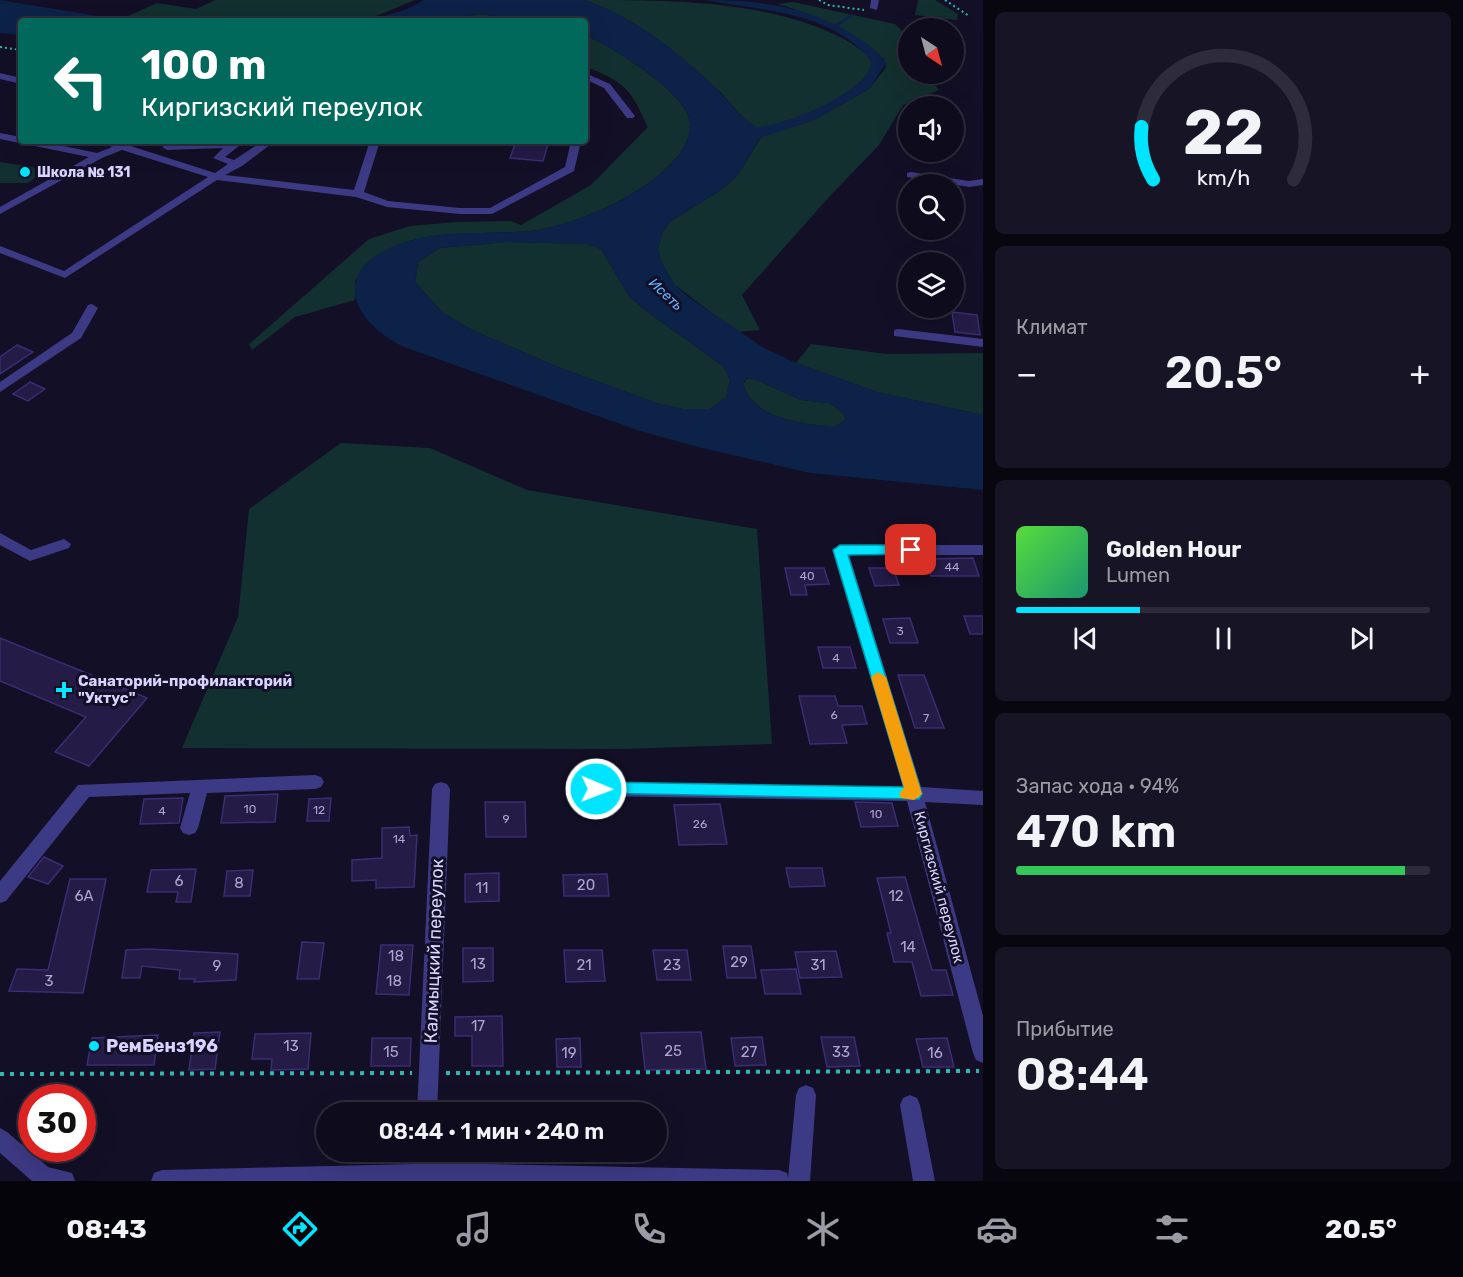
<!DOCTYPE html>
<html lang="ru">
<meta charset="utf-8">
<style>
:root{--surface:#0e0b1c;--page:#171425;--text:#f1f3f6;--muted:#9b9ba3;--line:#2e2b3b;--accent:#00e5ff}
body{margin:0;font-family:Rubik,sans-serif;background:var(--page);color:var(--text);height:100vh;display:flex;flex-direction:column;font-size:22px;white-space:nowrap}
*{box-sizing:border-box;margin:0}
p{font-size:20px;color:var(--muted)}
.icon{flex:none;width:33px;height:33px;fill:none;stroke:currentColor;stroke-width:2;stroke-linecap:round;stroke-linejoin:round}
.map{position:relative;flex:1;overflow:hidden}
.panel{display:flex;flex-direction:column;gap:12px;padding:12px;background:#08060f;width:480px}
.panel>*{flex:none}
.hud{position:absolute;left:18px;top:18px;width:570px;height:126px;border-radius:6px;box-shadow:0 6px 24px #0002,0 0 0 2px var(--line);background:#00695c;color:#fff;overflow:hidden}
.needle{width:39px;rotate:144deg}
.controls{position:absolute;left:898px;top:18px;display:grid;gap:12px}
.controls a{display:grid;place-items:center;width:66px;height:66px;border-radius:50%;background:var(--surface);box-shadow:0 6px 24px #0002,0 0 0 2px var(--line);font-size:30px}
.speed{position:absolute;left:18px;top:1084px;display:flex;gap:12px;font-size:30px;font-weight:700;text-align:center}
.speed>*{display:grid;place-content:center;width:78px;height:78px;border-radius:50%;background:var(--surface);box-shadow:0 6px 24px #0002,0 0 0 2px var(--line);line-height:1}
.speed .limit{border:9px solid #d22;background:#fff;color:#111}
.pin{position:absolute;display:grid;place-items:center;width:51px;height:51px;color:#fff;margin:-26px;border-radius:12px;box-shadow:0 3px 9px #0006}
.me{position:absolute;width:66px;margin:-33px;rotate:91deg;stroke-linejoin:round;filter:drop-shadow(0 0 4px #0008)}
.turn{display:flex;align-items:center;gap:21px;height:126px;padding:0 24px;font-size:27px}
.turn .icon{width:78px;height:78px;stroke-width:2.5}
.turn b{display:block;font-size:42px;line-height:51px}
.big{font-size:45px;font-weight:600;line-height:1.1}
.panel .widget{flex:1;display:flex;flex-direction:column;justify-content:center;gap:9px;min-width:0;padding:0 21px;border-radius:9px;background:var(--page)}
.panel .dial{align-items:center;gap:0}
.dial svg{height:156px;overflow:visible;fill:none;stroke:var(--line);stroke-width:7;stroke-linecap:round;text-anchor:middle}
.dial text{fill:var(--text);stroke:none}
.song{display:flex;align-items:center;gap:18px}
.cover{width:72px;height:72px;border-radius:9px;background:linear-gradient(135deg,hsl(110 70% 55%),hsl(160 70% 35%))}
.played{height:6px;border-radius:3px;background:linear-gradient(90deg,var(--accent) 30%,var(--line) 30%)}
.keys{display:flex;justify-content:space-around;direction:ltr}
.heat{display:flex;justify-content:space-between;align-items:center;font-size:33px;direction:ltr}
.charge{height:9px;border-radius:4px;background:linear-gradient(90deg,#34c759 94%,var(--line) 0)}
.trip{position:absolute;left:316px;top:1102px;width:351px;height:60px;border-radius:30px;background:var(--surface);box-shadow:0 6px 24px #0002,0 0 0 2px var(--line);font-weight:600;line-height:60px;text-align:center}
.tabs{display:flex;height:96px;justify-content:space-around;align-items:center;background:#06040b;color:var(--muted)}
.tabs .icon{width:42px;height:42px}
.tabs .active{color:var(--accent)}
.tabs b{font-size:27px;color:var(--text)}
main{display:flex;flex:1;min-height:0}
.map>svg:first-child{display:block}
.green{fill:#12302f}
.water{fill:#0c2248;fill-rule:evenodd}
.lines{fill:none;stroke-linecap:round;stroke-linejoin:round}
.stream{stroke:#0c2248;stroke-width:3}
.building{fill:#241b47;stroke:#3b2d73;stroke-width:1.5}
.path-far1{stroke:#2fb8b0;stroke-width:2;stroke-dasharray:2 3;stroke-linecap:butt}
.path{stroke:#2fb8b0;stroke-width:4;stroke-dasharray:4 6;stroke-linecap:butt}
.minor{fill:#3d3a85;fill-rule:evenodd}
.route{fill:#00e5ff;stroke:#0095a6;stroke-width:1.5}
.slow{fill:#f59e0b}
.poi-dot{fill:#00e5ff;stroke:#130f26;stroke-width:2}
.labels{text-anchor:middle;stroke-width:6;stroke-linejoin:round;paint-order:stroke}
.number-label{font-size:12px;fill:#aca6d1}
.far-poi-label{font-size:14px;font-weight:bold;fill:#d9d4ff;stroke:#130f26;text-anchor:start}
.far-water-label{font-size:14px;font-style:italic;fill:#62b6ff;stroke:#130f26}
.poi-label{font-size:15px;font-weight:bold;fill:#d9d4ff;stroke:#130f26;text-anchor:start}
.near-number-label{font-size:15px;fill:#aca6d1}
.street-label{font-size:15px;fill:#d9d4ff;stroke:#130f26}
.near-street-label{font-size:18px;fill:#d9d4ff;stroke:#130f26}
.near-poi-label{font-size:18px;font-weight:bold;fill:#d9d4ff;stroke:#130f26;text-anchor:start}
</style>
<main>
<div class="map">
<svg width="983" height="1181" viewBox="0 0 983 1181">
<rect width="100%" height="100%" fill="#130f26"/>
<g class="green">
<path d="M215,0H415L374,17L345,21H185L126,17L157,3L196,9Z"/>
<path d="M584,0C671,0 770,0 846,40C855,46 870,54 872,65C864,93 784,129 755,127C744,121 727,98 716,88C675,51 637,18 584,0Z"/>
<path d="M918,0H935L958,14L957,20L915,15Z"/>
<path d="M793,2L895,24L909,38V74H926L939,90L903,105L879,145L829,197L742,295L760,330L737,332L675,285L662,264L658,249L662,232L671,221L721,190L737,176L762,136L814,120L855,97L870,88L886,67L884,59C852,30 818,15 777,4Z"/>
<path d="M478,14L536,21H446Z"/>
<path d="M585,35C611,46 689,94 690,123C693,177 576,227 531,231C487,235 443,229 400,244C380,251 369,264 355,280V300L295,317L252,350L249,344L369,239L410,226L456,222L511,221L521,225L591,185L648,127C629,86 626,84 585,66Z"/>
<path d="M0,162L33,167L40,174L28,183H0Z"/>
<path d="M506,242L587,244L601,249L629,296L645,310L723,366L730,380L726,397L710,409H683L659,404L558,367L472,330L443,313L415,282L418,262L440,248Z"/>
<path d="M811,344L887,354L983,353V415L877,392L796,363Z"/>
<path d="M748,378L757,380L801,400L829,403L843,413L846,419L836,426H828C798,423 755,419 743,384Z"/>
<path d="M341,443L430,448L527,490L757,529L772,744L623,749L182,748L238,617L249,509Z"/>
</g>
<g class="water">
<path d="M0,0L128,21H21V35L0,33Z"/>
<path d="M424,0H584C636,18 674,49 714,86C724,96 746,123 757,127C783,126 873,91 871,61C832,11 762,11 706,0C763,0 815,7 863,41C871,47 881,54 886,63L870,88L855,97L814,120L760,138L737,176L721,190L671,221L662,232L658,249L662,264L675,285L687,296L764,348L796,363L877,392L983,415V490L810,473L698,447L637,430L404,347C349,320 330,268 400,244C443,229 487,235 531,231C576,227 693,177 690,123C689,94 611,46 585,35V21H536L478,14L446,21H369L407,9ZM506,242L587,244L601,249L629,296L645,310L723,366L730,380L726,397L710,409H683L659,404L558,367L472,330L443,313L415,282L418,262L440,248ZM747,378L757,380L801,400L829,403L843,413L846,419L836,426H828C798,423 755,419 743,384Z"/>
</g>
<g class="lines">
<path class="stream" d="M834,27L852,15"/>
</g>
<g class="building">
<path d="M516,141H549L543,161L510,158Z"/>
<path d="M952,312L977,315L980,335L955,332Z"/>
<path d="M17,345L33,352L0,374V357Z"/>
<path d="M30,382L45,389L28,401L13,394Z"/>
<path d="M973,558L979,576H931L926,559Z"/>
<path d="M785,568H824L829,584L805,585L807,595H791Z"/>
<path d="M869,568H893L899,585L875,586Z"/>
<path d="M964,616H983V634H970Z"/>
<path d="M910,618L918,643H890L883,619Z"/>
<path d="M0,638L121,687L147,698L89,766L55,752L86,717L0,681Z"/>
<path d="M818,647H850L856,668H823Z"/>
<path d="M898,675H924L944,728H915Z"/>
<path d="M799,696H835L838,706H862L867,724L842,725L847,743L810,744Z"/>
<path d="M278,794L275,822L221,823L225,796Z"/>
<path d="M183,798L179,823L140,824L144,799Z"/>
<path d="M331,798L329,821H307L309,799Z"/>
<path d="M485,802H525L526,837H486Z"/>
<path d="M855,802L892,803L898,826L861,827Z"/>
<path d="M720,804L727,844L679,845L674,805Z"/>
<path d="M409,827L410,836L417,835L414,887L376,888V880L352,881V860L382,858V828Z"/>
<path d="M44,857L63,866L48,884L28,877Z"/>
<path d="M786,868H822L825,886L790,887Z"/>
<path d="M196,869L191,902H176L178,892H147L151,870Z"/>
<path d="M253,870L250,896H224L227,871Z"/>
<path d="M499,873V901L465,902V874Z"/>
<path d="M607,874L609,896H564L563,875Z"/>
<path d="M905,877L932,970H946L953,995L921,996L912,962H894L887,933H891L877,878Z"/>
<path d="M70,879H106L83,993L9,991L17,969L48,970Z"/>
<path d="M302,942L324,943L319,979H297Z"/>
<path d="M381,945H413L409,995L376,994Z"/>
<path d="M723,946H751L756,978H727Z"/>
<path d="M463,948H493V981L463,982Z"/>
<path d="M149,949L238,954L236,980L194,982L195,979H179L180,970L142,966L140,978H122L126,950Z"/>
<path d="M564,950H602L605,981L566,982Z"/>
<path d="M653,950H687L691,980H657Z"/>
<path d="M836,951L842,977L800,978L795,952Z"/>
<path d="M796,969L801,994H765L761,970Z"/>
<path d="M502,1016L503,1066H472V1036H455V1017Z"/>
<path d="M220,1032L215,1069L189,1070L194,1033Z"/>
<path d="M701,1032L706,1069L645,1070L641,1033Z"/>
<path d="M311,1033L308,1069L271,1070L272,1059H252L255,1034Z"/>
<path d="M158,1035L154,1065H87L92,1038Z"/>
<path d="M762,1037L766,1065L735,1066L731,1038Z"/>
<path d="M821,1037H854L860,1066L827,1067Z"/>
<path d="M372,1038H411L410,1066H371Z"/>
<path d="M580,1038L581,1067H557L556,1039Z"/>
<path d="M947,1038L954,1067H923L916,1039Z"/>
</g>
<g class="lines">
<g class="path-far1">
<path d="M819,0L828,5L864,10"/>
<path d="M945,0L969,16"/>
<path d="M0,47L21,50"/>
</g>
<g class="path">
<path d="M446,1073L979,1071"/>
<path d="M0,1074L412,1073"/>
</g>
<g class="minor">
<path d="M871,0H879L877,10L870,8Z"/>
<path d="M0,73L21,78V84L0,79Z"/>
<path d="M585,73L610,84L635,116L633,118H627L604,88L585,79Z"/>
<path d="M0,133L21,137V141H40L97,153L112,147L100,141H115L215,173L228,164L213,158L223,148L167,150L162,147L167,144L240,141V145L225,157L234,160L263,141H275L242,166L225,175L354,190L370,141H380L364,192L388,201L460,208H490L565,167L571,141H581L574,171L492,214H460L387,207L356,197L217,180L65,278L0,253V246L64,271L208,177L122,150L102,158L0,214V207L89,157L0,139Z"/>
<path d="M911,172L969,181L983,179V185L969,187L907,177V173Z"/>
<path d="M92,304L98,308L81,338L0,392V382L72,333L88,305Z"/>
<path d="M898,329L983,339V347L894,336V330Z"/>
<path d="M0,533L31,550L64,539L71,544L69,548L30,561L0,545Z"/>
<path d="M840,545H983V555H849L921,787L983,791V805L925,802L983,1016V1063L976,1060L973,1053L907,801L596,796L590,794L587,789L590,784L596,782L903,787L833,550Z"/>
<path d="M315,775L321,777L324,782L321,787L315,789L207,793L198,828L195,833L189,835L183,833L180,828L190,793L89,797L6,901L0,903V881L78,785Z"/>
<path d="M441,782L447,784L450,789L437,1113H417L432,789L435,784Z"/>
<path d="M806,1085L813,1088L816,1095L810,1181H151L154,1173L162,1170L415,1164V1152H437L436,1163L779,1170L787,1173L788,1178L796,1095L799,1088Z"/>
<path d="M910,1095L917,1098L920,1105L935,1181H913L900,1105L903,1098Z"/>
<path d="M0,1128L7,1132L48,1167L72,1173L75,1181H32L0,1153Z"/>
</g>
</g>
<path class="route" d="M840,545H911L918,550L911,554L848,555L922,794L919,799L591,793L588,789L596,782L904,787L833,550Z"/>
<path class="slow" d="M878,672L886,677L922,794L914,800L901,798L899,794L904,788L871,677Z"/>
<g class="poi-dot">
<circle cx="25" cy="172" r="6"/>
<path d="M61 681h6v6h6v6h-6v6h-6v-6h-6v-6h6z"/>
<circle cx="94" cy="1046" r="6"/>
</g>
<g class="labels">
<g class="number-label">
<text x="952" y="571">44</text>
<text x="807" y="580">40</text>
<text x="900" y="635">3</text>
<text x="836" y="662">4</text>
<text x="834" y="719">6</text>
<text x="926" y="722">7</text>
<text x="250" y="813">10</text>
<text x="319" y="814">12</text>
<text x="162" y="815">4</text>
<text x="876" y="818">10</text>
<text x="506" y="823">9</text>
<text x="700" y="828">26</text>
<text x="399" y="843">14</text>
</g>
<g class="far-poi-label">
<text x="37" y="177">Школа № 131</text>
</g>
<g class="far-water-label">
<text transform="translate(666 294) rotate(43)" y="5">Исеть</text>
</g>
<g class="poi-label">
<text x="78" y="686">Санаторий-профилакторий<tspan x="78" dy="17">"Уктус"</tspan></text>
</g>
<g class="near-number-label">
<text x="179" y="886">6</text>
<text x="239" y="888">8</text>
<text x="586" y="890">20</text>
<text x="482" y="893">11</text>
<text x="84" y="901">6А</text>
<text x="896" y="901">12</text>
<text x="908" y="952">14</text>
<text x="396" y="961">18</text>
<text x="739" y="967">29</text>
<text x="478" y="969">13</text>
<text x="584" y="970">21</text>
<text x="672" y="970">23</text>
<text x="818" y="970">31</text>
<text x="217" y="971">9</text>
<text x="49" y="986">3</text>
<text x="394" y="986">18</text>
<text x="478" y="1031">17</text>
<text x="291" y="1051">13</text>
<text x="673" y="1056">25</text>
<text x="391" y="1057">15</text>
<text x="749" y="1057">27</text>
<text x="841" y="1057">33</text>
<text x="569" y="1058">19</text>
<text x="935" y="1058">16</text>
</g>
<g class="street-label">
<text transform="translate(939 887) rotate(75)" y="5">Киргизский переулок</text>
</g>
<g class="near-street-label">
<text transform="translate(434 951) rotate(-88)" y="6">Калмыцкий переулок</text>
</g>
<g class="near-poi-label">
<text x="106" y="1052">РемБенз196</text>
</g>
</g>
</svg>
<div class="controls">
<a><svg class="needle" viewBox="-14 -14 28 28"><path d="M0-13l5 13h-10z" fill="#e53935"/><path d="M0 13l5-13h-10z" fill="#9b9ba3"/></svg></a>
<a><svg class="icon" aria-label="sound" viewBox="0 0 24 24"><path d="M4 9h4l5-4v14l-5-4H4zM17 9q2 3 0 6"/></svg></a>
<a><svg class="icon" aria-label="search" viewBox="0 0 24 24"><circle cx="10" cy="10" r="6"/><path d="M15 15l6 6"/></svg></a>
<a><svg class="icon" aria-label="layers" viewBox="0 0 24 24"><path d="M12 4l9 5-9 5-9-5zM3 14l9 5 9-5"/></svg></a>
</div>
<div class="speed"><div class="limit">30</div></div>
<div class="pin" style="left:911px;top:550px;background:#d93025"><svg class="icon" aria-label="arrive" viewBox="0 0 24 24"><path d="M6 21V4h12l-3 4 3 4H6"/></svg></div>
<svg class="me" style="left:596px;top:789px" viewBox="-20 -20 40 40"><circle r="17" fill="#00e5ff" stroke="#fff" stroke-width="3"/><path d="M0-11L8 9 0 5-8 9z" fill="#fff"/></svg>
<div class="trip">08:44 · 1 мин · 240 m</div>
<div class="hud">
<div class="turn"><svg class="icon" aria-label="left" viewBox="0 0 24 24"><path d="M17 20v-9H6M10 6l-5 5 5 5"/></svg><div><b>100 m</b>Киргизский переулок</div></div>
</div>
</div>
<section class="panel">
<div class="widget dial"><svg viewBox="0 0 100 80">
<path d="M14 69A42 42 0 1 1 86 69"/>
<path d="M14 69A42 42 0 0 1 8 42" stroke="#00e5ff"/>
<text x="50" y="56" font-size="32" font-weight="700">22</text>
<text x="50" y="72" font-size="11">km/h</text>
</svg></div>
<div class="widget"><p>Климат</p>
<div class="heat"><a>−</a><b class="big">20.5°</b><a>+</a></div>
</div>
<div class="widget">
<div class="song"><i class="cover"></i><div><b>Golden Hour</b><p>Lumen</p></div></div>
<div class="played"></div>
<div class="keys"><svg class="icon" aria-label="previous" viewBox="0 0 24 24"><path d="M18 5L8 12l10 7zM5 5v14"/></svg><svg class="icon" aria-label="pause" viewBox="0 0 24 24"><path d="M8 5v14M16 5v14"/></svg><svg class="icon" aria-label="next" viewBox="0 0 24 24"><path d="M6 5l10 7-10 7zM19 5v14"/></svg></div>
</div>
<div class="widget"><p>Запас хода · 94%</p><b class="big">470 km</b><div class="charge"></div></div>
<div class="widget"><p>Прибытие</p><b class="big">08:44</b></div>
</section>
</main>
<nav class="tabs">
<b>08:43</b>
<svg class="icon active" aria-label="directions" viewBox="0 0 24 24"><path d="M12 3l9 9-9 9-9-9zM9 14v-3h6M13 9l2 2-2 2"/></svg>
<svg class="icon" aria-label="music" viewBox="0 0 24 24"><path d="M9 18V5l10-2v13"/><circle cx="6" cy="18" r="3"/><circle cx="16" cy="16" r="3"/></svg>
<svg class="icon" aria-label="phone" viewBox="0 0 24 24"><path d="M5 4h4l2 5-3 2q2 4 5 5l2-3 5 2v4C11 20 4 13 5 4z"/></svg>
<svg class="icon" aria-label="climate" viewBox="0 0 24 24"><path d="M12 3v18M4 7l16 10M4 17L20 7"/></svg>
<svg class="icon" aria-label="car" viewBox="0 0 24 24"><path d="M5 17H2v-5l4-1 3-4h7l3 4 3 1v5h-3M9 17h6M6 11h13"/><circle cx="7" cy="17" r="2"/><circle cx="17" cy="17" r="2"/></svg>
<svg class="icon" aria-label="filters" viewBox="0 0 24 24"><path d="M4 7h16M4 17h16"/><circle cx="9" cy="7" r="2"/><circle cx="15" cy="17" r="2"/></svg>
<b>20.5°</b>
</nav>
